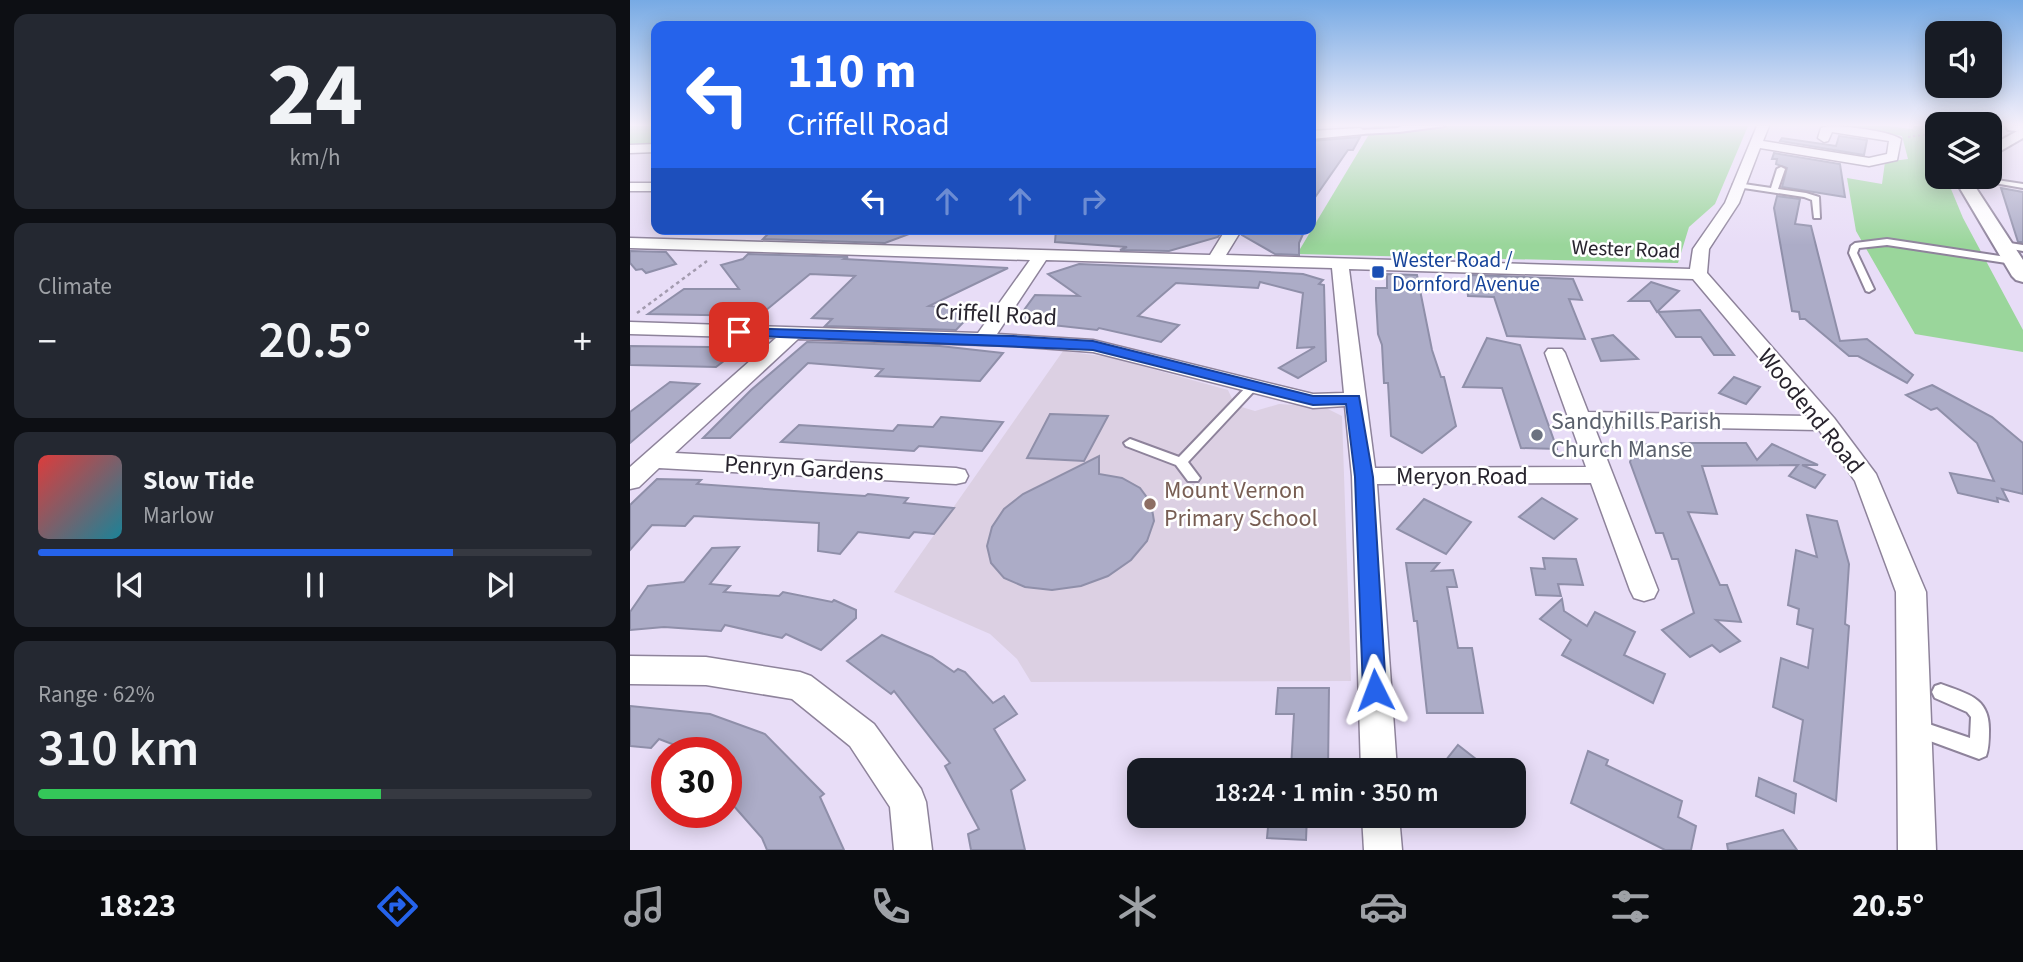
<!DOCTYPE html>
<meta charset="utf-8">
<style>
:root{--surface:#171b24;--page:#242831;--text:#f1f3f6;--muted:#9ea1a6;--line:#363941;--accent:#2563eb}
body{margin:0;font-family:"Source Sans 3",sans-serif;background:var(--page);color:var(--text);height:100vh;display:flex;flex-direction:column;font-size:26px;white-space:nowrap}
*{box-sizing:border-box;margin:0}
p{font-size:23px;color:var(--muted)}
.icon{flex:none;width:38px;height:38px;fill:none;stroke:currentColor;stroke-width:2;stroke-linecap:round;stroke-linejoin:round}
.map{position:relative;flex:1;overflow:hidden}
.sheet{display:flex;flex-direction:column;gap:14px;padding:14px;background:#0d0f14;width:630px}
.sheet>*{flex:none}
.hud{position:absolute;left:21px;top:21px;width:665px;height:214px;border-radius:14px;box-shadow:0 4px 18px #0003;background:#2563eb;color:#fff;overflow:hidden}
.tools{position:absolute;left:1295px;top:21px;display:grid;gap:14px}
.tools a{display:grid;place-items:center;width:77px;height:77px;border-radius:14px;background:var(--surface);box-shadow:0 4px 18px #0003;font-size:35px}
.speed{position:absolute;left:21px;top:737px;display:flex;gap:14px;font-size:35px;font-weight:700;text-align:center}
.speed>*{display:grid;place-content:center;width:91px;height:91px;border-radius:50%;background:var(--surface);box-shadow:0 4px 18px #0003;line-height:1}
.speed .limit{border:10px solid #d22;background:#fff;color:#111}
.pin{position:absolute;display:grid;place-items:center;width:60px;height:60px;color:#fff;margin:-30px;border-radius:14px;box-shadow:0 4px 10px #0006}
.me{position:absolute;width:77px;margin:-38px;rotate:357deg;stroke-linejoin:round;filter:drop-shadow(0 0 5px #0008)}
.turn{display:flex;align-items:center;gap:24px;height:147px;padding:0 21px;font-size:32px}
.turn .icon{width:91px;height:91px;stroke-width:2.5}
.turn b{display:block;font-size:49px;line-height:60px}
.lanes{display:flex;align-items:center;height:66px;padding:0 21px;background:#0003;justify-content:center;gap:35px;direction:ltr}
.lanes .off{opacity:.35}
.big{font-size:52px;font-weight:600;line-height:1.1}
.sheet .card{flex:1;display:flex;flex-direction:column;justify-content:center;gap:10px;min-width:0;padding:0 24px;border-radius:14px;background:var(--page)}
.sheet .dial{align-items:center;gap:0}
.dial b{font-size:91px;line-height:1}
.song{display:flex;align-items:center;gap:21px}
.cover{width:84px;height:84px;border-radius:10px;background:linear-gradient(135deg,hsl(0 70% 55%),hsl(190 70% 35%))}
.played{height:7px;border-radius:4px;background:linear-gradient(90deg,var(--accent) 75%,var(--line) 75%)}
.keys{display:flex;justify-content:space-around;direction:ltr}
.heat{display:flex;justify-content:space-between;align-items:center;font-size:38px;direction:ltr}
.charge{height:10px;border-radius:5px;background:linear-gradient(90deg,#34c759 62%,var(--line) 0)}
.trip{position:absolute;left:497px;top:758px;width:399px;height:70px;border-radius:14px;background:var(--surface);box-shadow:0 4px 18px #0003;font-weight:600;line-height:70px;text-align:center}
.tabs{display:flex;height:112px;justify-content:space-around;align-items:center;background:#090b0e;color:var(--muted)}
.tabs .icon{width:49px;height:49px}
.tabs .current{color:var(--accent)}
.tabs b{font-size:32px;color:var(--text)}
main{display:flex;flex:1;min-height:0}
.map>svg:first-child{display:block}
.commercial{fill:#dcd0e3}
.green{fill:#9ad69b}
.building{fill:#acacc7;stroke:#8f8fa9;stroke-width:2}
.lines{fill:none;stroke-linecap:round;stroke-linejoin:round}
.service-casing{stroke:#8e839b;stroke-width:4}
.minor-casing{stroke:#8e839b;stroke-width:3}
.tertiary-casing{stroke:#8e839b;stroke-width:4}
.secondary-casing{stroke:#8e839b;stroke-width:4}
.path-far1{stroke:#a39baf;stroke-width:2;stroke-dasharray:2.5 2.5;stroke-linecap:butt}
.path{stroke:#a39baf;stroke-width:2.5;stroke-dasharray:3.5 3.5;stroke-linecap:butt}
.service{fill:#fff;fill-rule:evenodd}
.minor{fill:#fff;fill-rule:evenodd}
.tertiary{fill:#fff;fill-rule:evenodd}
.secondary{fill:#fff;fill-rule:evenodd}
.route{fill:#2563eb;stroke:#184099;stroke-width:2}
.transit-dot{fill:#1a4fb4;stroke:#fff;stroke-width:2.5}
.worship-dot{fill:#6b7280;stroke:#fff;stroke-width:2.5}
.education-dot{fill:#8d6e63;stroke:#fff;stroke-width:2.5}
.labels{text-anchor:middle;stroke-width:5;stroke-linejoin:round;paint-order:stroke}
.far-street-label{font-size:21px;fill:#28242e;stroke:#fff}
.far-transit-label{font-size:21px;fill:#164399;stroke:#fff;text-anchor:start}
.street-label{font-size:24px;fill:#28242e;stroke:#fff}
.worship-label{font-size:24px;fill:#5b616d;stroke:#fff;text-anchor:start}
.education-label{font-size:24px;fill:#785e54;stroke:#fff;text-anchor:start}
</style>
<main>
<section class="sheet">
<div class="card dial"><b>24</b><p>km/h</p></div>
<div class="card"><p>Climate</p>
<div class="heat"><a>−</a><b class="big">20.5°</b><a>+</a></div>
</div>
<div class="card">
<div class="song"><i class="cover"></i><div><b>Slow Tide</b><p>Marlow</p></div></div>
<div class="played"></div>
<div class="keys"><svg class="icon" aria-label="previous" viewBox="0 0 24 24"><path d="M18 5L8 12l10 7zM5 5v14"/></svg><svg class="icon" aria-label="pause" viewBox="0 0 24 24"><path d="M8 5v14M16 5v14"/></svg><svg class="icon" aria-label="next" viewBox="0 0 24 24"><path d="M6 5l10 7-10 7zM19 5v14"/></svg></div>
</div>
<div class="card"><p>Range · 62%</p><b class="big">310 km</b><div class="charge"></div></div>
</section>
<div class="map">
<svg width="1393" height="850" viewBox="0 0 1393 850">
<rect width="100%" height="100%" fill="#e8ddf7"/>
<path class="commercial" d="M433,351L479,357L598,390L605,405L625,411L649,404L694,407L712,416L721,681L401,682L387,659L360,634L264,592Z"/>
<g class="green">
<path d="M0,126H26V146L0,147Z"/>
<path d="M744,126H1118L1085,204L1059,227L1048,263L667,254Z"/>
<path d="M1214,126H1258L1282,129L1284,126H1307V177H1316L1333,218L1393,330V352L1285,334L1226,231L1217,178L1252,184L1255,162L1278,159L1272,136Z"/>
</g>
<g class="building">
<path d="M1209,136L1237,140L1234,155L1150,141L1152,138L1206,146Z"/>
<path d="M730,137L723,150H718L681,203V141Z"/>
<path d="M1144,153L1210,164L1215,197L1152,187L1157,168L1146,164L1147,159H1142Z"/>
<path d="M1371,188L1393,192V242H1388Z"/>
<path d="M1147,196L1170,199L1165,224L1181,226L1210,341L1237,339L1283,375L1277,383L1228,356H1219L1175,319H1170L1169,312L1162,311L1144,208Z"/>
<path d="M143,229H287V231L255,243L133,239Z"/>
<path d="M426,229L476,230L593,229L588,237L539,251L490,250L497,247L425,242Z"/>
<path d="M614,229H652L674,232L669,243V255L645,254L612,235Z"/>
<path d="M0,251L36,252L46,264L16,273L12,269L6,270L0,263Z"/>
<path d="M118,254L218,257L214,259L378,268L299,306L346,309L326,330L195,326L202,319L182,318L225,276L180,274L129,316L18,314L54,289H109L91,265L113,259Z"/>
<path d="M449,264L618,271L673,274L693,280L689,284L694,285L696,361L668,378L649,368L685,347L667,348L673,293L630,282L628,288L546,283L508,316L549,325L531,342L469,328L467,330L386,321L405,295L449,296L418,274Z"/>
<path d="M757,274L787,275L802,350L811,377H814L826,426L792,453L761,436L758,383H754L752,345L748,334L746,299V288H757Z"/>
<path d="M843,275L943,279L952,300L939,299L955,339L877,336L864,297L838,296L836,276Z"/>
<path d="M1021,282L1049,291L1027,312L1020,301H999Z"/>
<path d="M1070,310L1104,355H1084L1071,337H1046L1028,312Z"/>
<path d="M983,335L1008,359L971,361L962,339Z"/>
<path d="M857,338L890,345L927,449L891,448L872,388L833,387Z"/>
<path d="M177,342L310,346L373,353L350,381L246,376L253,369L178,363L100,438H73L121,390Z"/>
<path d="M0,346L79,347L111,348L86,367L0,365Z"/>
<path d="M1104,377L1130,387L1116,404L1089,393Z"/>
<path d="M40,382L69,384L0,443V412Z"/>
<path d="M1302,385L1362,417L1393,443V494L1372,489L1378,501L1367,498L1368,502L1328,493L1320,473L1364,481L1347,443L1307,408L1301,410L1276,395Z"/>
<path d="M420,414L478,416L454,461L397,458Z"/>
<path d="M311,417L373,422L352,451L289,446L284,451L151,442L169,425L263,431L268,425L303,427Z"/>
<path d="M1007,442L1059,457L1051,443H1116L1127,460L1142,444L1188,465H1172L1195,475L1185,488L1159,476L1168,465L1072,466L1087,514L1058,512L1090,585H1097L1111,622L1086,620L1110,641L1090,652L1082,645L1060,657L1032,630L1064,613L1048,559H1042L1033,533H1026L1000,462Z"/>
<path d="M469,456V474L492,478L510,488L521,503L524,521L517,541L501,560L478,576L451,586L422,590L395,587L374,578L361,563L357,546L362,527L374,509L393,494Z"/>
<path d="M27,479L71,480L67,484L235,496L238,494L278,498L274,503L324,508L304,534L284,532L279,538L228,532L210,554L188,551L189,523L64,516L55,526L22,525L0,550V505Z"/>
<path d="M912,498L947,519L924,539L889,517Z"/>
<path d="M794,499L841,522L816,554L767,529Z"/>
<path d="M1177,515L1207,521L1219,564L1215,624L1219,626L1206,801L1164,781L1173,720L1143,707L1151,658L1178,668L1183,629L1167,624L1169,609L1158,605L1166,550L1187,557Z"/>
<path d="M109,547L80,584L100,586L94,592L149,596L153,592L202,602L204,600L226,610V618L191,650L156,634L152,638L95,625L91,631L34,627L0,630V612L18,586L54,582L82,548Z"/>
<path d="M913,558L946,559L953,585L928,584L931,596L906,595L901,568L915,569Z"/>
<path d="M776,563H809L802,571L823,570L827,587H817L828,648H842L853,713H797L787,621H784Z"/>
<path d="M932,599L934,611L957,626L965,612L1005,632L994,655L1035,674L1023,703L932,655L941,640L910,619Z"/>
<path d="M252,635L302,657L324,672L328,669L335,672L363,703L374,696L387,714L364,729L395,780L381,790L395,850H341L338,834L349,829L315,766L320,763L264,691L261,694L217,661Z"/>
<path d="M648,688H699L698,770H661L664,714H646Z"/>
<path d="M0,706L80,714L135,734L194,794L190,797L214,850H137L132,838L96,797V752H63L29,739L21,748L0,746Z"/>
<path d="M828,745L860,770H808Z"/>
<path d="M958,751L978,760L976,765L1052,801L1048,817L1066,826L1061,850H1035L941,803Z"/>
<path d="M1129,778L1166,794L1164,813L1126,796Z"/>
<path d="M639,816H677L676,840L637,838Z"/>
<path d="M1153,830L1167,850H1098L1097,844Z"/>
</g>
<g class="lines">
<defs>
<g id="service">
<path d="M772,126H815L769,132L730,134L727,132L730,130L767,128Z"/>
<path d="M1151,167L1155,169L1148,189L1176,193L1189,197L1190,218H1184L1182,200L1174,197L1107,187L1103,185L1107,183L1141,188L1147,169Z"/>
<path d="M1330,177H1347L1393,184V188Z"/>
<path d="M1257,239L1383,258L1387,261L1383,264L1257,245L1229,248L1227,253L1244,289L1239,292L1236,291L1219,253L1221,246L1225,243Z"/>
<path d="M1373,242L1393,245V251L1370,247V243Z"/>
<path d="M623,383L627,384L629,386L627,388L558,462L570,478L568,481H558L546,465L496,446L494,443L500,439L549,457L619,384Z"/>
<path d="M1311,684C1337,694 1359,697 1359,729C1359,738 1359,748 1356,756L1349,759L1281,734L1278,728L1281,722L1287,720L1340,738L1341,717L1337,712L1305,698L1302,692L1305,686Z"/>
</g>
<g id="minor">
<path d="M1127,126H1139L1133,141L1239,158L1257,154L1259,141L1202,132L1198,141L1194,142L1188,138L1191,128C1203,123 1260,131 1271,139L1267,160L1239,166L1130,148L1109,203L1079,249L1077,273L1204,418L1246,474L1296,592L1306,850H1268L1266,592L1225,481L1189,430L964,426L1028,590L1024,598L1014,601L1004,598L1000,590L961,483L747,484L767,770H731L722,476L715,406L683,408L463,352L383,346L168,339L45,453L326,468L335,470L338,476L335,482L326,484L29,468L9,487L0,489V467L146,338L0,334V322L348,333L400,260L0,248V238L580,255L596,229H612L596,255L1060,269L1063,249L1095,203ZM416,260L702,268L714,393L683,394L463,340L367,334ZM719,269L1063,279L1178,416L958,412L935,353L932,349H918L915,353L956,467L745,468Z"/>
<path d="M730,128L736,132L734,134L681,139V131Z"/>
<path d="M26,144V152L0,153V145Z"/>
<rect x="0" y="183" width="26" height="8"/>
<path d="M0,656L76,657L170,672L181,676L244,724L291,789L296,802L302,850H264L260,807L220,746L162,699L76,685L0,684Z"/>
<path d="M732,816H769L772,850H734Z"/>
</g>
<g id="tertiary">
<path d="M1393,128V138L1360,157V146Z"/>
<path d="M1326,177H1342L1344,185L1393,260V282L1386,280L1382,276L1328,185Z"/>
</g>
<path id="secondary" d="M1376,126H1393V132L1378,130Z"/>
</defs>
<use href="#service" class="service-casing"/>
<use href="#minor" class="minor-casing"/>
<use href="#tertiary" class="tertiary-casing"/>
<use href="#secondary" class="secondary-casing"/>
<path class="path-far1" d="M1278,137L1307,133"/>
<path class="path" d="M7,313L77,261"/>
<use href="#service" class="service"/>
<use href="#minor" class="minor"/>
<use href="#tertiary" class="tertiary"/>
<use href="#secondary" class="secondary"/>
</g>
<linearGradient id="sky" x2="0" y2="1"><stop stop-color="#77aae4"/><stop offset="0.51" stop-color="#f5f0fb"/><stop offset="1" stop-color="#f5f0fb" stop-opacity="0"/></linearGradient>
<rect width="1393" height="245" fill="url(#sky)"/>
<path class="route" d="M109,328L383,336L463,341L683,396H729L743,477L756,690L753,697L745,700L737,697L733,690L725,477L716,404L683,405L463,350L104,335L102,332Z"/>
<rect class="transit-dot" x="741" y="265" width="14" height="14" rx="3.5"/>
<circle class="worship-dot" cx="907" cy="435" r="7"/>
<circle class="education-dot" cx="520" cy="504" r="7"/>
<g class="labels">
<g class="far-street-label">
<text transform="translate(996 249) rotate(2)" y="7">Wester Road</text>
</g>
<g class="far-transit-label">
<text x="762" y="267">Wester Road /<tspan x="762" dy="24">Dornford Avenue</tspan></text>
</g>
<g class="street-label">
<text transform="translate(366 314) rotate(3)" y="8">Criffell Road</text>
<text transform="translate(1181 411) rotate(51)" y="8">Woodend Road</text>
<text transform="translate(174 468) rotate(3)" y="8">Penryn Gardens</text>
<text x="832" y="484">Meryon Road</text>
</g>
<g class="worship-label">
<text x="921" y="429">Sandyhills Parish<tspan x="921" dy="28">Church Manse</tspan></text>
</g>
<g class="education-label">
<text x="534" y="498">Mount Vernon<tspan x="534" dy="28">Primary School</tspan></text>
</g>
</g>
</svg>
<div class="tools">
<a><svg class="icon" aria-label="sound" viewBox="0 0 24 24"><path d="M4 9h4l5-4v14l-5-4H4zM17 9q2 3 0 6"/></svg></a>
<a><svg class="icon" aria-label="layers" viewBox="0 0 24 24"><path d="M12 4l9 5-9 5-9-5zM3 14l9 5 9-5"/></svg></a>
</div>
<div class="speed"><div class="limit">30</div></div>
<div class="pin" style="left:109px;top:332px;background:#d93025"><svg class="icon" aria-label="arrive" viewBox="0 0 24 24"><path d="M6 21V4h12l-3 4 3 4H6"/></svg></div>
<svg class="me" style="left:745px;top:690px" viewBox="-20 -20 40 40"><path d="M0-17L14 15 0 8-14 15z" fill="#2563eb" stroke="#fff" stroke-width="4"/></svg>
<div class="trip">18:24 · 1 min · 350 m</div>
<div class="hud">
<div class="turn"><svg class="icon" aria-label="left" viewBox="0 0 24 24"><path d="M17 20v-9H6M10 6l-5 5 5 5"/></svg><div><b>110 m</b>Criffell Road</div></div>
<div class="lanes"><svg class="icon" aria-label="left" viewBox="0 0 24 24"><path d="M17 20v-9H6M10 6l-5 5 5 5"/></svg><svg class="icon off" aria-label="ahead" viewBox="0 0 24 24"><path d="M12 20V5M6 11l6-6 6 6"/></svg><svg class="icon off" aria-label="ahead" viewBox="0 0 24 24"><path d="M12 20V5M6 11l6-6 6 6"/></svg><svg class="icon off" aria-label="right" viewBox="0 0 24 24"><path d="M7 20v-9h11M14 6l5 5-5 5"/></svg></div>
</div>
</div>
</main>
<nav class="tabs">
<b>18:23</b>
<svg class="icon current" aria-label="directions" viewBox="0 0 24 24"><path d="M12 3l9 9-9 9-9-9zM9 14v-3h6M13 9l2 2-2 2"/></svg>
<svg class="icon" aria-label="music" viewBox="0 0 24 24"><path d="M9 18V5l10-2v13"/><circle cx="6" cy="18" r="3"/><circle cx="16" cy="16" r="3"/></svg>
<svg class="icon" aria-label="phone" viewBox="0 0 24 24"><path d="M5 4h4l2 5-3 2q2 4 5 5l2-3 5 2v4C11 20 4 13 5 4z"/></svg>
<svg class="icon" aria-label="climate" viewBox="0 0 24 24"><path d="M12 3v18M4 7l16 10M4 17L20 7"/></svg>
<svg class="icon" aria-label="car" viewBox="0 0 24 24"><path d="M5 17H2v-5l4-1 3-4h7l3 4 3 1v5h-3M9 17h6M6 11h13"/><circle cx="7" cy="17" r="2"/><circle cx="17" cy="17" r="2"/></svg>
<svg class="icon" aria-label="filters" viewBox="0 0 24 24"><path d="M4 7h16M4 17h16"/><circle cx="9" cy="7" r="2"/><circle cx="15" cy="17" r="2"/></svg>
<b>20.5°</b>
</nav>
